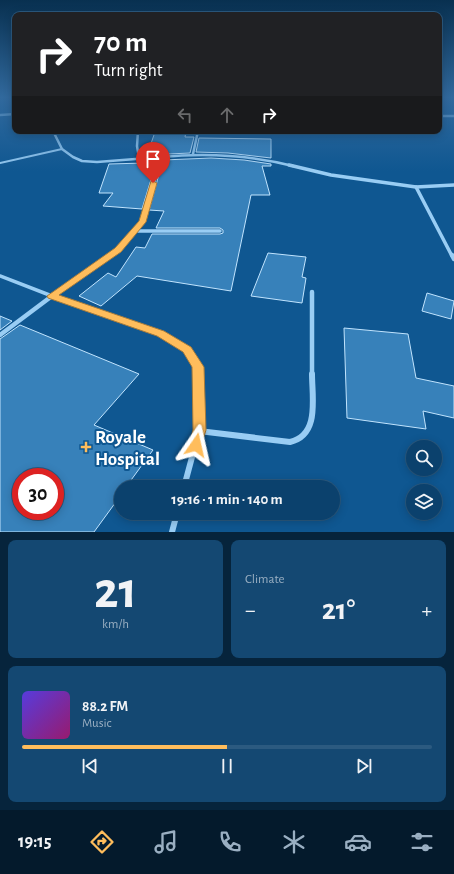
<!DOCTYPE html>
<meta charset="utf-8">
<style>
:root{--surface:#0b416d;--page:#144872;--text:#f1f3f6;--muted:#9aafc2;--line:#2b5a80;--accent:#ffbd5c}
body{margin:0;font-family:"Alegreya Sans",sans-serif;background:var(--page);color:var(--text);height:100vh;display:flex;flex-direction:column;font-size:15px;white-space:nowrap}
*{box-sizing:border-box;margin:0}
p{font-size:13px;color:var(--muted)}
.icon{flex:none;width:22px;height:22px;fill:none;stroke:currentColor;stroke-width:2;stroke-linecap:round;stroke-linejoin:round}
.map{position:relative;height:532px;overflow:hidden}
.details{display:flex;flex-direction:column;gap:8px;padding:8px;background:#06243c;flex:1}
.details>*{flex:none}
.banner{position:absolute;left:12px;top:12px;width:430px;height:122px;border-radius:8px;box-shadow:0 2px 10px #0003,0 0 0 1px var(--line);background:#202124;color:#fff;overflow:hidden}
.buttons{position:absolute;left:406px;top:440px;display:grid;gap:8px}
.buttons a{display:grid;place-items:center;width:36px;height:36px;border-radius:50%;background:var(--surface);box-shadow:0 2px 10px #0003,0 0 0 1px var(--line);font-size:20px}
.speed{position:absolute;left:12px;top:468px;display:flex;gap:8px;font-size:20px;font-weight:700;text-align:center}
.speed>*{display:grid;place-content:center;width:52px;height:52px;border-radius:50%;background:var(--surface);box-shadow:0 2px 10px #0003,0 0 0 1px var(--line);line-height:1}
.speed .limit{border:6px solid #d22;background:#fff;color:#111}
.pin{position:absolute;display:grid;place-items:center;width:34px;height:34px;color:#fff;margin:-41px -17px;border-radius:50% 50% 50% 0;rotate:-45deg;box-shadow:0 0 4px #0007}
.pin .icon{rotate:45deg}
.me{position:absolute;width:44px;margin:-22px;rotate:11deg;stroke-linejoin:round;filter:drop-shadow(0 0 3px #0008)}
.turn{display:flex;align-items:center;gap:14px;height:84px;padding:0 16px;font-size:18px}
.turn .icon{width:52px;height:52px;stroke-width:2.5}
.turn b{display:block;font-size:28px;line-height:34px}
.lanes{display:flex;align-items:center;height:38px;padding:0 16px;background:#0003;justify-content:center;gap:20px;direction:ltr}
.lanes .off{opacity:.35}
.big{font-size:30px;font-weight:700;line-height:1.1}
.details .tile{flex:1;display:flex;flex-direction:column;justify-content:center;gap:6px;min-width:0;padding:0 14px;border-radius:8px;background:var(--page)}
.details .dial{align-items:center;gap:0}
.dial b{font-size:52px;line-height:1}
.song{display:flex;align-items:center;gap:12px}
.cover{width:48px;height:48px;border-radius:6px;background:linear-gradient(135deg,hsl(250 70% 55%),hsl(320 70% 35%))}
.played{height:4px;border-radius:2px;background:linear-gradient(90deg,var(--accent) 50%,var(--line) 50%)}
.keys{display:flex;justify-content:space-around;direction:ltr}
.heat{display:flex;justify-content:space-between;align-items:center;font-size:22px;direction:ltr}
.details .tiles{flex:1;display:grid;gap:8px;grid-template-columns:1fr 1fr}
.tile:last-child{grid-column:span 2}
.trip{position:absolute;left:114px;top:480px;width:226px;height:40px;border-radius:20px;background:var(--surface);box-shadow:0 2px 10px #0003,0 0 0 1px var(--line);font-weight:700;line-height:40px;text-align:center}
.tabs{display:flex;height:64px;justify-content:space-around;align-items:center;background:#041a2c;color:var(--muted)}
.tabs .icon{width:28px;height:28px}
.tabs .on{color:var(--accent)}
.tabs b{font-size:18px;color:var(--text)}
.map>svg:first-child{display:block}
.building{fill:#3781ba;stroke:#c1e4fe;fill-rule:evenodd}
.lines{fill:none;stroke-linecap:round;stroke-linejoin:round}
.lane-far1{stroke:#99cdf4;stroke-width:2}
.lane{stroke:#99cdf4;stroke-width:3.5}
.street-far3{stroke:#99cdf4;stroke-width:2.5}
.street-far2{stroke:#99cdf4;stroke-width:3.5}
.street-far1{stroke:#99cdf4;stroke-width:4.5}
.street{stroke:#99cdf4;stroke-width:6}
.route{fill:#ffbd5c;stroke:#a67b3c}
.poi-dot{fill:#ffbd5c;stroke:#0f5791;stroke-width:1.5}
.labels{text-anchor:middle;stroke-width:4;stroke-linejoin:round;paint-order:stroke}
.near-poi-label{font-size:19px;font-weight:bold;fill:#fff;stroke:#0f5791;text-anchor:start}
</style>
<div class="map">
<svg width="454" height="532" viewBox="0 0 454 532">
<rect width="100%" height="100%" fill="#0f5791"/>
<g class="building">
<path d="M155,132H186L185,137H194L190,153L147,155Z"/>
<path d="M199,138L271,139V158L228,153L196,152Z"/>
<path d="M211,158L244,160L271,164V166H262L270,195H251L231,291L137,276L101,306L79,296L108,273L116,277L136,247L145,248L152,234H220L223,233V230L220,228H156L164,211L149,210L163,160Z"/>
<path d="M157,160L142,209L103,206L113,193H99L109,164L144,163L145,161Z"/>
<path d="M268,253L306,257L302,277L306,278L302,303L251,296Z"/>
<path d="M427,293L454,301L451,319L422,311Z"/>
<path d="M0,316L12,321L0,330Z"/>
<path d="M20,325L139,374L94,425L153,450L126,487H121V495L94,532H0V339ZM21,477H55V511H21Z"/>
<path d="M344,328L408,334L416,378L454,386V418L423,411L426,429L347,418Z"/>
</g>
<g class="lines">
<path class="lane-far1" d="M0,163L62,149"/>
<path class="lane" d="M0,276L52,296"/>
<g class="street-far3">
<path d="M0,115L15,114"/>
<path d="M439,116H454"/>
<path d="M53,131L62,149L73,157L82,161L97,162L161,157L158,166"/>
<path d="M138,131L137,146L139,158"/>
<path d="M193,154L198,131"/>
<path d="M161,157C205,153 250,155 293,166"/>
</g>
<g class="street-far2">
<path d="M289,165L331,175L416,187L454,185"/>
<path d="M416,187L452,256"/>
<path d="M135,231H220"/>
<path d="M109,256L118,250L142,222L159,165"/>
</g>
<g class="street-far1">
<path d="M111,255L52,296L160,333L187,349L198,367V375"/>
<path d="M452,255L454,259"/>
<path d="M312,292V375"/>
<path d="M0,335L52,296"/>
</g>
<g class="street">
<path d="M199,431L290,442C320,435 312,398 312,374"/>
<path d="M184,487L199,431L198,374"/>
<path d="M172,532L177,513"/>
</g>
</g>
<linearGradient id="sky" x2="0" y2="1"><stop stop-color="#083050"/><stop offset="0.57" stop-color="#31699d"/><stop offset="1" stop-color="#31699d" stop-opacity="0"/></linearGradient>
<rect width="454" height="171" fill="url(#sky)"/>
<path class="route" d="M151,181H153L157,183L146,222L121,252L59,295L164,331L191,347L204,367L206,430L200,449L196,450L191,449L189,445L193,430L192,367L183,352L157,336L48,298L47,296L115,248L139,221Z"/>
<path class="poi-dot" d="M84 441h4v4h4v4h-4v4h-4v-4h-4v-4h4z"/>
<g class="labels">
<g class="near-poi-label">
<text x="95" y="443">Royale<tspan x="95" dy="22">Hospital</tspan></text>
</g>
</g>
</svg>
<div class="buttons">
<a><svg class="icon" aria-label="search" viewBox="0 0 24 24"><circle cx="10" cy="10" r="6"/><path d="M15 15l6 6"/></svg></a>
<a><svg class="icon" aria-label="layers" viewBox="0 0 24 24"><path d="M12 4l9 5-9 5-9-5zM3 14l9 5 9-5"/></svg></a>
</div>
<div class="speed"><div class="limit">30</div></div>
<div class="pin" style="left:153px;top:183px;background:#d93025"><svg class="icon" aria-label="arrive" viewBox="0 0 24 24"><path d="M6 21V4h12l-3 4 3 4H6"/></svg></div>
<svg class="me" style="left:196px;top:445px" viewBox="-20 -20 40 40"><path d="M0-17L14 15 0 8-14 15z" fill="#ffbd5c" stroke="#fff" stroke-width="4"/></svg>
<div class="trip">19:16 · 1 min · 140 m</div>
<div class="banner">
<div class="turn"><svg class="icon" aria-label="right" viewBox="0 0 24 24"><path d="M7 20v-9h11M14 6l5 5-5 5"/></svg><div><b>70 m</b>Turn right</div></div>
<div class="lanes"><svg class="icon off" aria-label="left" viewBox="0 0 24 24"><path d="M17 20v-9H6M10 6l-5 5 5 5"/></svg><svg class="icon off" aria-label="ahead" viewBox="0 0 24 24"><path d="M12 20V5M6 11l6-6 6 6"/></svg><svg class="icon" aria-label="right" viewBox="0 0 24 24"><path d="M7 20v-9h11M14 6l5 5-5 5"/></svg></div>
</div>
</div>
<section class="details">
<div class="tiles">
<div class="tile dial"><b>21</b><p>km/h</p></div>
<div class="tile"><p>Climate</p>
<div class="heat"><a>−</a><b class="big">21°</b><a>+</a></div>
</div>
<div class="tile">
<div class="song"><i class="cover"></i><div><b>88.2 FM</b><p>Music</p></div></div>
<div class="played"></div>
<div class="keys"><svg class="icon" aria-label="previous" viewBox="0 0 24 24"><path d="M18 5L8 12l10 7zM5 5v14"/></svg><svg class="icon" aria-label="pause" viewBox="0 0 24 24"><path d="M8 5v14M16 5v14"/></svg><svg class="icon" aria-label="next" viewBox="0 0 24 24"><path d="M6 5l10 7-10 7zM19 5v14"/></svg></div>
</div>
</div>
</section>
<nav class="tabs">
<b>19:15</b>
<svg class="icon on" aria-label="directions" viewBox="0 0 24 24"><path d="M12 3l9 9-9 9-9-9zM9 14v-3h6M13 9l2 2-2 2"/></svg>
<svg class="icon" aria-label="music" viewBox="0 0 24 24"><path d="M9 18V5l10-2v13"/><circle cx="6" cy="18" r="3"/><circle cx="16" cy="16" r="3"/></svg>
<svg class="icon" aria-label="phone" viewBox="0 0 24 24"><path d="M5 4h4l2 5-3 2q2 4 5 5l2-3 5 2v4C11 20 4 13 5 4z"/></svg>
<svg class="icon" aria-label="climate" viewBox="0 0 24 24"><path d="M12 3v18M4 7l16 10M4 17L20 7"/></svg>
<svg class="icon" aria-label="car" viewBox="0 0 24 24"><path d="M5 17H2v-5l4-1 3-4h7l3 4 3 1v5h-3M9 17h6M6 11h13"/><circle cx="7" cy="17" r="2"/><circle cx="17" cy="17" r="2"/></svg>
<svg class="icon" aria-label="filters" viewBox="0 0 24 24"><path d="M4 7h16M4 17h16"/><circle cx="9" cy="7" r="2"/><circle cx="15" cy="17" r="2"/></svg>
</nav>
